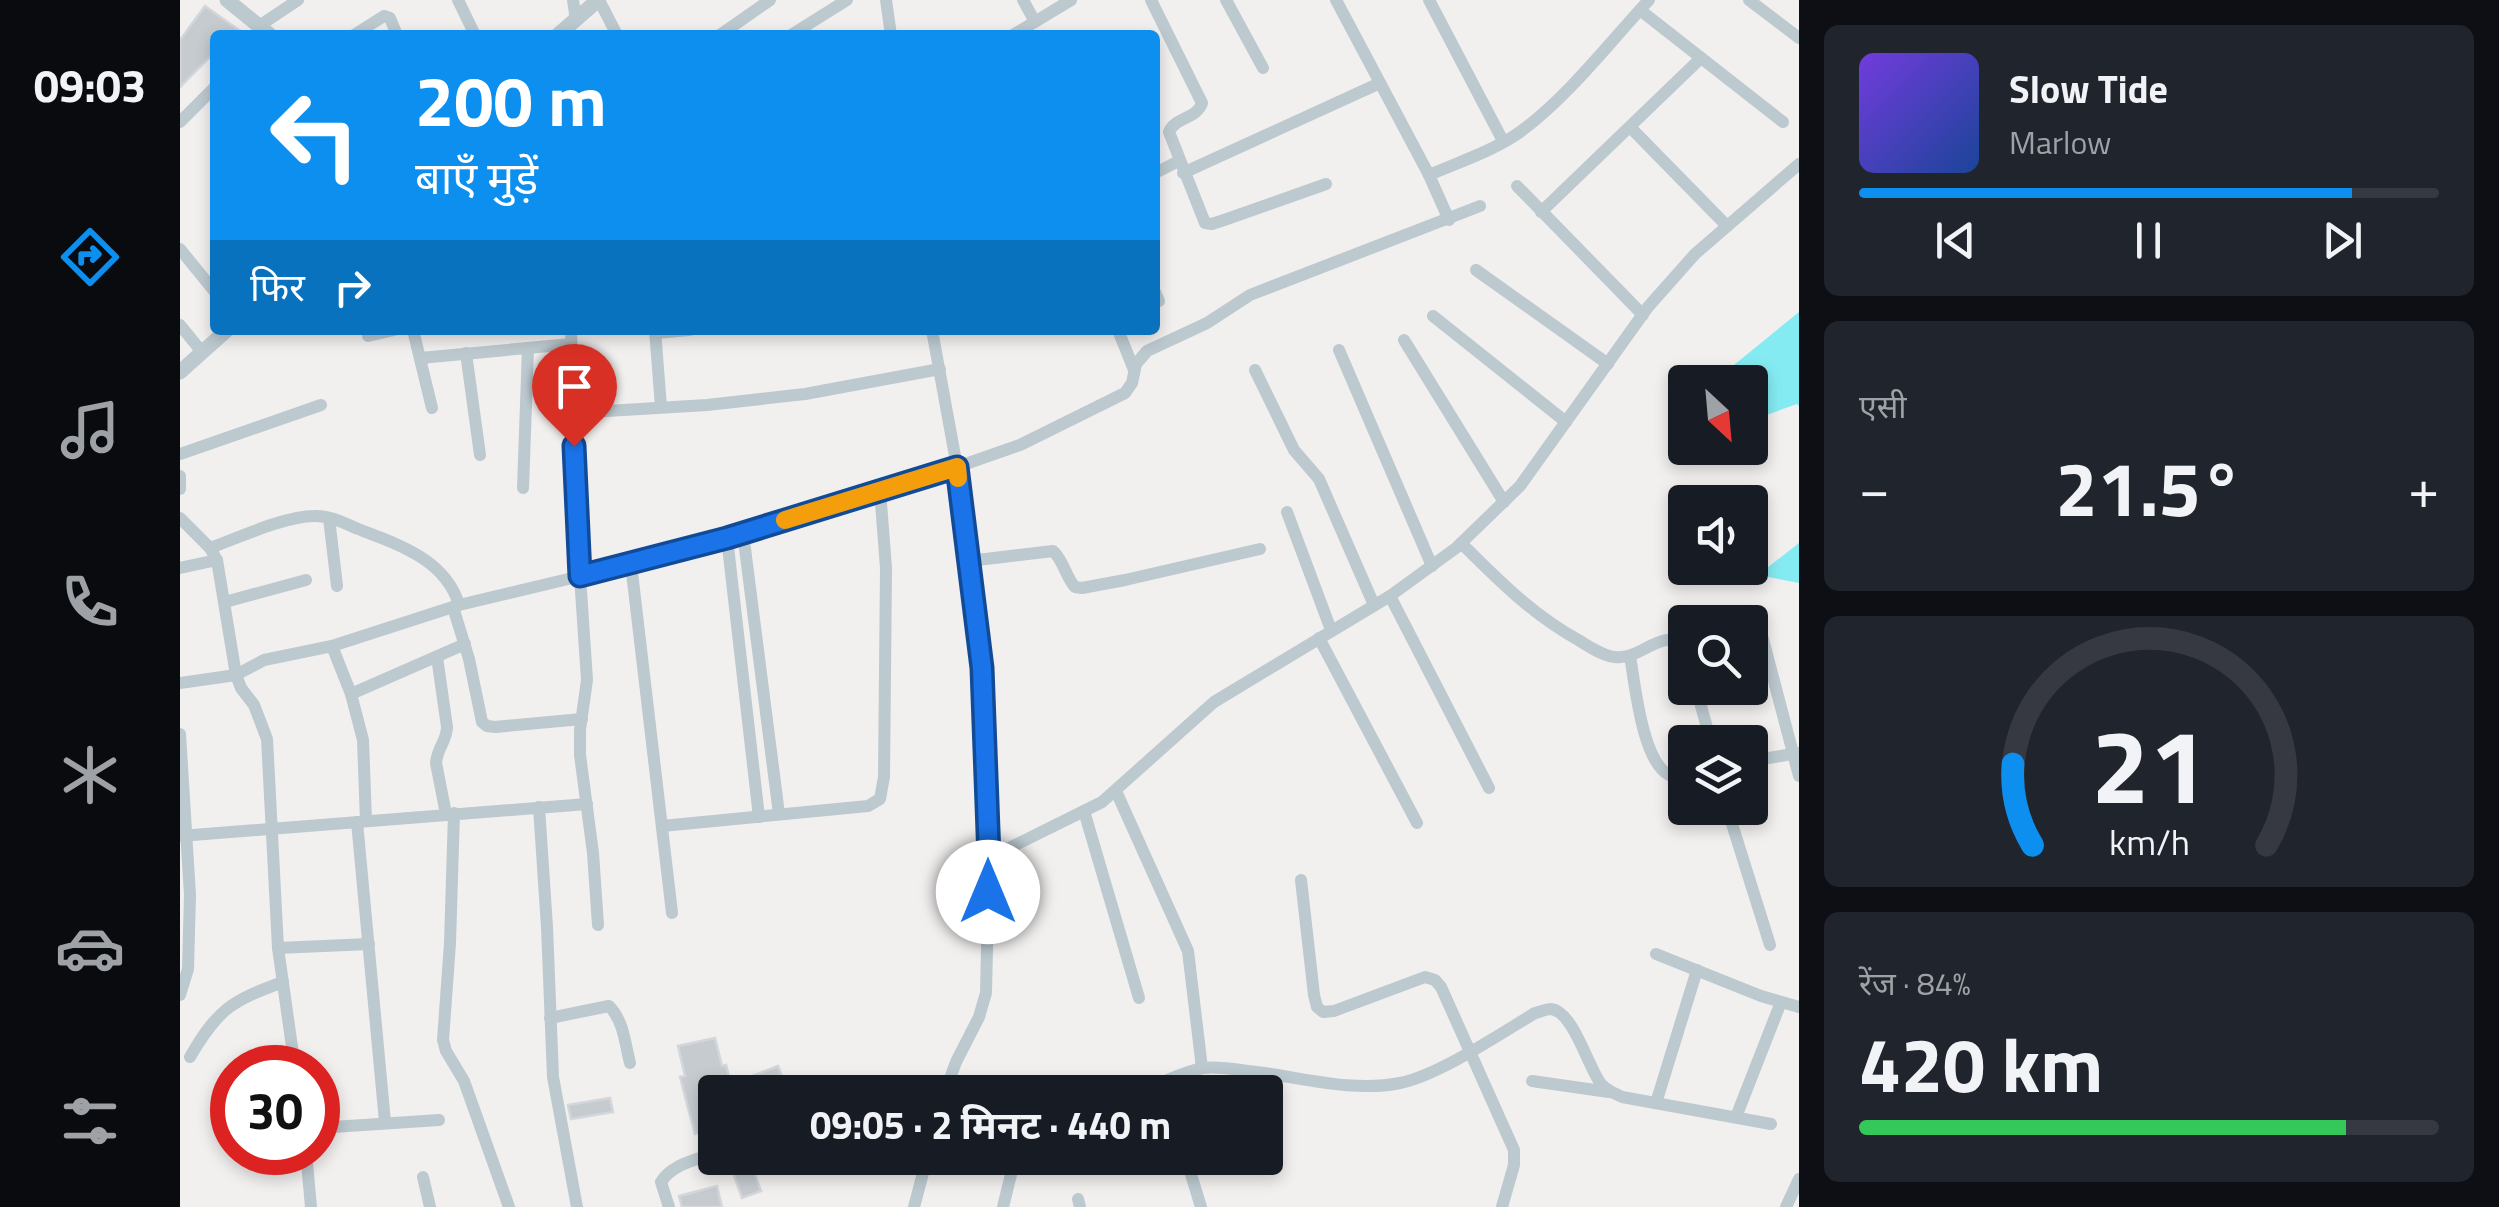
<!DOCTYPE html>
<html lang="hi">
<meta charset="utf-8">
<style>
:root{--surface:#171b24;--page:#20242c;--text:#f1f3f6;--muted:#9ea1a6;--line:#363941;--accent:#0c8fef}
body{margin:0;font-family:"Titillium Web","Noto Sans Devanagari",sans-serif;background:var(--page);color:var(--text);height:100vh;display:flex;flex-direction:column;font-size:38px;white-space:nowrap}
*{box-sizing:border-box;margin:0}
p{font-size:32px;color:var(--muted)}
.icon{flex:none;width:55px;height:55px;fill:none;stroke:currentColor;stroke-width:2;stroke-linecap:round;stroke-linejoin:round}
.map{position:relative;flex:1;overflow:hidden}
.side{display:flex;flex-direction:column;gap:25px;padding:25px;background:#0d0f14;width:700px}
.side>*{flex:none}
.banner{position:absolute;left:30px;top:30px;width:950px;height:305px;border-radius:10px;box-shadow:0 5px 15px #0003;background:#0c8fef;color:#fff;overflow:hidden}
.needle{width:65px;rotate:154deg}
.fabs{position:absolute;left:1488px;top:365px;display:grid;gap:20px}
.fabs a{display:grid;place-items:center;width:100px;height:100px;border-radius:10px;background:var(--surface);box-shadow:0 5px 15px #0003;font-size:50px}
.speed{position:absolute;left:30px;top:1045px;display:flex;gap:20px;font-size:50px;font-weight:700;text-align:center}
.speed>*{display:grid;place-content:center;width:130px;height:130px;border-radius:50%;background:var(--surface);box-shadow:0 5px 15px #0003;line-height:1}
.speed .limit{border:15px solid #d22;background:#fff;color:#111}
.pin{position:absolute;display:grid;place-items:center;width:85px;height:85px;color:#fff;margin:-102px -42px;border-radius:50% 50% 50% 0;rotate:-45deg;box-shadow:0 0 10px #0007}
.pin .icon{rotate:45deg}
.me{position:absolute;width:110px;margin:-55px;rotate:0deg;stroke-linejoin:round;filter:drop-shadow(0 0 8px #0008)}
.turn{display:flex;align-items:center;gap:35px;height:210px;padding:0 40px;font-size:45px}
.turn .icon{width:130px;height:130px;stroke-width:2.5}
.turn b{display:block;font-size:70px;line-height:85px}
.then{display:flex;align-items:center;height:95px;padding:0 40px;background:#0003;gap:20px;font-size:38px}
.big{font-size:75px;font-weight:700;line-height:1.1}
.side .widget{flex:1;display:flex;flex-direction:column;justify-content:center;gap:15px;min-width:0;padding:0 35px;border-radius:15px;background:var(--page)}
.side .dial{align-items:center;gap:0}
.dial svg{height:260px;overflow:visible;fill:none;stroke:var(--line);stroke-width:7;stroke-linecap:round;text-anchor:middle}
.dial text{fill:var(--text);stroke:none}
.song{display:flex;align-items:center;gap:30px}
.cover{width:120px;height:120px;border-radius:15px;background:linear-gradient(135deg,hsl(260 70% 55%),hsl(220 70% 35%))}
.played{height:10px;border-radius:5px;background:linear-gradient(90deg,var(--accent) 85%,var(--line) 85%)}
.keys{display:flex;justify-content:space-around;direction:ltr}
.heat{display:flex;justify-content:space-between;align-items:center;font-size:55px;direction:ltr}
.charge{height:15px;border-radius:8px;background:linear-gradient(90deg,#34c759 84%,var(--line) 0)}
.trip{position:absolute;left:518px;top:1075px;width:585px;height:100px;border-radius:10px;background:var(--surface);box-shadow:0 5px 15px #0003;font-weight:700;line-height:100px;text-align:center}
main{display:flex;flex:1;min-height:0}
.menu{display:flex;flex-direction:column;width:180px;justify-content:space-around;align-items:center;background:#090b0e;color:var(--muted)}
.menu .icon{width:70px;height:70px}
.menu .on{color:var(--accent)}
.menu b{font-size:45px;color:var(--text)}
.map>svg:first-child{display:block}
.water{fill:#85ebf2}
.building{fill:#c6cbcf;stroke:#d3d6db;stroke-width:2.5}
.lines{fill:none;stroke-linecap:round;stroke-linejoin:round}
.minor{stroke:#bcc9cf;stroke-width:12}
.tertiary{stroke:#bcc9cf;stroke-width:15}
.route-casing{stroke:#114b97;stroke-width:25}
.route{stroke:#1a73e8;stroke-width:18}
.slow{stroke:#f59e0b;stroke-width:18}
</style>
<main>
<nav class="menu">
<b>09:03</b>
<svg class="icon on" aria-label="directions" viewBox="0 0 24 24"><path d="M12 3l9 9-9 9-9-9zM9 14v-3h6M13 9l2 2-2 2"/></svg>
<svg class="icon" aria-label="music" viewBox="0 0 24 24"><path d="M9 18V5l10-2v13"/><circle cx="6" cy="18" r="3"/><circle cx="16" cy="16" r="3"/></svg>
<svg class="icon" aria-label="phone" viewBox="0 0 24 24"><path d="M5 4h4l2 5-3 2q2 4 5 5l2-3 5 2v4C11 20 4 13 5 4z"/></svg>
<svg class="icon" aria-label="climate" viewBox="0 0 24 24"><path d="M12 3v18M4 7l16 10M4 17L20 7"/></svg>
<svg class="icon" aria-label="car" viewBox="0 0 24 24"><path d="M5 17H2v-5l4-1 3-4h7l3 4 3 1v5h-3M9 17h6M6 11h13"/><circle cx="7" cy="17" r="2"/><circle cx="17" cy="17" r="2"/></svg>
<svg class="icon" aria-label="filters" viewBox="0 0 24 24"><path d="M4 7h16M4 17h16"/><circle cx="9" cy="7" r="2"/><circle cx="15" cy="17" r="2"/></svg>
</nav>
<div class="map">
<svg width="1619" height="1207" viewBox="0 0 1619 1207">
<rect width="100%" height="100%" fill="#f2efef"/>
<g class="water">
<path d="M1619,312V406L1617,404L1570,421V382H1533Z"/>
<path d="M1619,543V583L1578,575Z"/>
</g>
<g class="building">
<path d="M25,6L66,35H35V52L0,87V40Z"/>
<path d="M535,1038L542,1066L546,1065L551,1085L535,1090V1128L515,1134L500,1077L505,1076L498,1046Z"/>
<path d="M598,1066L605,1085L585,1092H566L562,1080Z"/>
<path d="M430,1098L433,1112L391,1119L388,1105Z"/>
<path d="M548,1158H569L581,1191L562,1198Z"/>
<path d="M537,1186L542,1207H502L499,1196Z"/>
</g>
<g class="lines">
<g class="minor">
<path d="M278,0L295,35"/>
<path d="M393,0L396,20"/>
<path d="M419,0L437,35"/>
<path d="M706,0L711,35"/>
<path d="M843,0L855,22"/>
<path d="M971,0L1022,103C1017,119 995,117 989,132L1025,223L1032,224L1047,219L1146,184"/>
<path d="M1046,0L1083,68"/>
<path d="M1156,0L1249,175L1269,220"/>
<path d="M1249,0L1323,141"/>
<path d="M1569,0L1619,38"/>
<path d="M1460,10L1603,122"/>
<path d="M79,26L118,0"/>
<path d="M174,35L204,16L210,18L217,35"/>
<path d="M540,35L590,0"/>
<path d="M611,35L667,0"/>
<path d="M833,35L891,0"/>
<path d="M0,122L35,87"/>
<path d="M1450,127L1547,226"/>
<path d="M975,173L999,161"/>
<path d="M1003,173L1200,83"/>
<path d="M1249,175C1279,162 1313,151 1340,132C1388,97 1429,43 1469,0"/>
<path d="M1337,186L1463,315"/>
<path d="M1361,212L1521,58"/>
<path d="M0,249L35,292"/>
<path d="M1296,270L1428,364"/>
<path d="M975,292L979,301"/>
<path d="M1253,316L1386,422"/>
<path d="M0,325L22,352"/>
<path d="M233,330L252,408"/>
<path d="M391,330L400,576L407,680L400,730V755L413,853L418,925"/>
<path d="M475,330L481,407"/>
<path d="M752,330L777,467L802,668L809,858L806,993L799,1017L776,1062L765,1092"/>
<path d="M938,330L954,370"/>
<path d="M475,333L510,330"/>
<path d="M188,336L214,330"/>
<path d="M1224,340L1324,502"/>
<path d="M1159,350L1252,566"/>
<path d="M286,353L300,455"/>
<path d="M240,358L391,344"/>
<path d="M1075,370L1114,450L1139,479L1194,605"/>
<path d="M393,413L527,405L625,394L760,369"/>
<path d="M0,454L141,405"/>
<path d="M0,476V489"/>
<path d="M343,488L348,348"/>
<path d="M1107,512L1151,630"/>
<path d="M0,518L30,548L37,560L56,675L61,688L74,705L87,739L98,948L115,1068"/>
<path d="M149,518L157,586"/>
<path d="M563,533L599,814"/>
<path d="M547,538L579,817"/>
<path d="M1281,543C1321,582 1350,613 1400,641C1410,647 1423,656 1435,657C1460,661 1484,625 1505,647"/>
<path d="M30,548C58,538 105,516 134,516C149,515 164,523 178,529C218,544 266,560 279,605"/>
<path d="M789,561L873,551C884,561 885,576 895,587L902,588L945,580L1080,549"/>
<path d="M451,564L492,913"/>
<path d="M0,568L37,560"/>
<path d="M1210,596L1309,788"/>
<path d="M45,602L126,580"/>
<path d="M273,607L289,659L302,722L307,726L315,727L402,719"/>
<path d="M1540,622L1566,615L1573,617L1579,624L1619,776"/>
<path d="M1139,638L1237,823"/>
<path d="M152,646L171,694L183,740L186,821"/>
<path d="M1450,656C1455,684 1462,761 1489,775C1495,777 1499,777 1505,776"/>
<path d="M257,657L267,727C267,741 257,748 256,763L266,814"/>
<path d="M0,683L56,675L84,660L152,646L279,605L451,564L547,538L777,467L840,445L945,393L952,383L956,364L967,351L1027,323L1070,295L1300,206"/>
<path d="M1516,688L1531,742"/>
<path d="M171,694L285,644"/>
<path d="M0,734L10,895L8,969L0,995"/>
<path d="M1570,761L1619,753"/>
<path d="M936,791L1008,951L1022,1068"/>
<path d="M359,807L367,927L373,1077L397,1207"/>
<path d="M1547,808L1590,945"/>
<path d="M904,811L959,998"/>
<path d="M274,813L270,943L263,1040L266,1051L284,1081L329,1207"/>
<path d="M177,822L205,1122"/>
<path d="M482,826L688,806L700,799L704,777L706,568L700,490"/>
<path d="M0,836L407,804"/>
<path d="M809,858L922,802L1034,702L1210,596L1276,548L1340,486L1468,307L1515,254L1619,164"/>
<path d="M1121,880L1134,995L1137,1007L1143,1012L1154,1011L1245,977L1255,980L1261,987L1334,1150V1165L1322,1207"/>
<path d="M98,948L189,944"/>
<path d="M1476,954L1581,996L1619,1007"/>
<path d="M370,1018L429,1006C444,1021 445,1044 450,1063"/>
<path d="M10,1057C38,1009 51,1001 103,982"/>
<path d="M1352,1081L1429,1092"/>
<path d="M959,1092C979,1085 1001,1072 1023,1068C1038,1066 1054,1069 1068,1071C1118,1076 1170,1093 1220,1083C1259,1075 1320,1034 1355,1013C1359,1012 1367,1009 1371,1009C1393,1011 1408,1067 1421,1084C1427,1091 1434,1093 1442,1097L1591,1124"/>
<path d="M1476,1103L1517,970"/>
<path d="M1556,1117L1601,1002"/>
<path d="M138,1128L259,1120"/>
<path d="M126,1152L131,1207"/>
<path d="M1006,1158L1021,1207"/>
<path d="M746,1162L766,1158"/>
<path d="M243,1177L250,1207"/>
<path d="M898,1199L900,1207"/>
<path d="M489,1207L481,1182C492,1164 516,1160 535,1153"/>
<path d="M734,1207L747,1158"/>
<path d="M823,1207L835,1158"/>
<path d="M1606,1207L1619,1179"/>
</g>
<g class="tertiary">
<path d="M47,0L90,35"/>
<path d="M378,35L418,0"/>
<path d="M0,372L47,330"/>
</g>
</g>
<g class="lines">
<defs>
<path id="route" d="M394,446L400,576L547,538L777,467L802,668L809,858L808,892"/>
</defs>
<use href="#route" class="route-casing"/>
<use href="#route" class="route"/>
<path class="slow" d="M605,520L777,467L778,478"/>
</g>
</svg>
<div class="fabs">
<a><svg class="needle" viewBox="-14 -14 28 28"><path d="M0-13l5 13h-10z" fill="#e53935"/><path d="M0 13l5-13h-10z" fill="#9ea1a6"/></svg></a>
<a><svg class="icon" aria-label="sound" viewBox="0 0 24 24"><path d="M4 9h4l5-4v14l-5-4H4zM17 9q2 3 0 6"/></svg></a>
<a><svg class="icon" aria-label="search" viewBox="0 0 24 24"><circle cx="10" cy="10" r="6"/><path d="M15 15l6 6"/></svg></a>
<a><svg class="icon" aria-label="layers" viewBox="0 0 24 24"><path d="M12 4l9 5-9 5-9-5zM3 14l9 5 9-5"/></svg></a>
</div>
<div class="speed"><div class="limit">30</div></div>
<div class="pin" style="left:394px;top:446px;background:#d93025"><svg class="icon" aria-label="arrive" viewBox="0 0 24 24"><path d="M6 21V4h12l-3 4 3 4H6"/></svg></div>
<svg class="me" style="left:808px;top:892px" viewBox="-20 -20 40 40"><circle r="19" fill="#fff"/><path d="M0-13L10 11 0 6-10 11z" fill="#1a73e8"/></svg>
<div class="trip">09:05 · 2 मिनट · 440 m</div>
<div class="banner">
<div class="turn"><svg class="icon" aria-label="left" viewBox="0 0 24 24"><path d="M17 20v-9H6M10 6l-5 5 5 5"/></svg><div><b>200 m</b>बाएँ मुड़ें</div></div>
<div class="then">फिर<svg class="icon" aria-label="right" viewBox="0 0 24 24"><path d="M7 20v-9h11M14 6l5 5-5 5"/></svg></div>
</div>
</div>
<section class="side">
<div class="widget">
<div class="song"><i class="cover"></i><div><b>Slow Tide</b><p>Marlow</p></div></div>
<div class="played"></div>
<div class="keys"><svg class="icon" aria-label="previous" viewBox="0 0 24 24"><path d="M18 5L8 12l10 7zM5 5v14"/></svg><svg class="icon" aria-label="pause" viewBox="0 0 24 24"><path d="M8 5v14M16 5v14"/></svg><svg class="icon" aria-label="next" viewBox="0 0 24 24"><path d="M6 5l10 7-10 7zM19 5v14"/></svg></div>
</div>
<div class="widget"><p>एसी</p>
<div class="heat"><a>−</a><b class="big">21.5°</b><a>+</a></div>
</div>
<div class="widget dial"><svg viewBox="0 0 100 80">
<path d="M14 69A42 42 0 1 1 86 69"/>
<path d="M14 69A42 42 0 0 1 8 44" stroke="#0c8fef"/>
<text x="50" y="56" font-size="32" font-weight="700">21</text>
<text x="50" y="72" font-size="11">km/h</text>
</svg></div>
<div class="widget"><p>रेंज · 84%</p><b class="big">420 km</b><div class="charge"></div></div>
</section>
</main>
